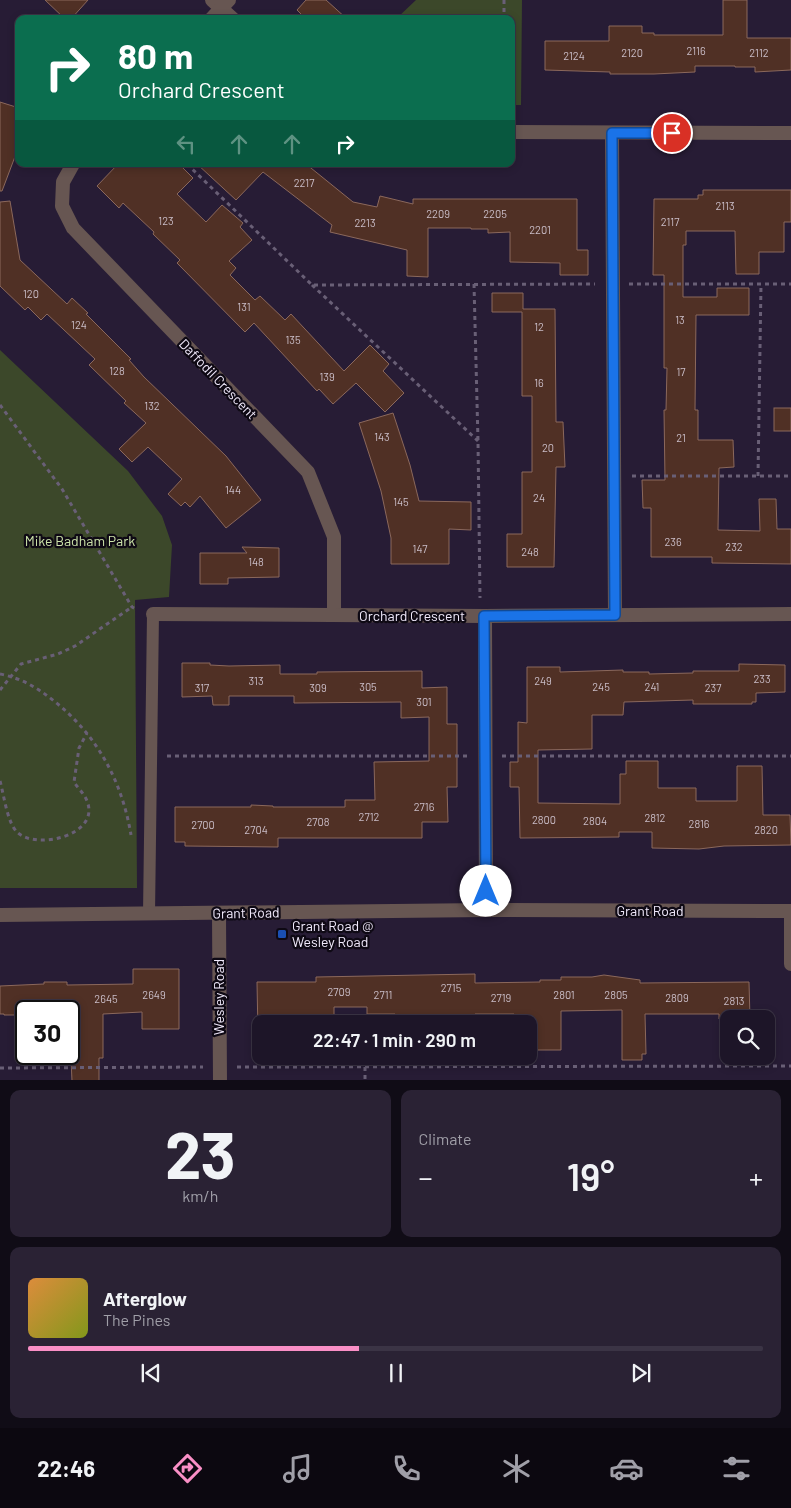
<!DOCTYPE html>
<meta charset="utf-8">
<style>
:root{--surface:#1d1528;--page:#2a2234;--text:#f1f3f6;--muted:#a09fa8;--line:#3b3445;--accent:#fa8fc6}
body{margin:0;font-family:Barlow,sans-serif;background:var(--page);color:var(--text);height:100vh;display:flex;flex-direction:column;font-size:19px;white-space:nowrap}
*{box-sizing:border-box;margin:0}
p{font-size:16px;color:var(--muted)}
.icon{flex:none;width:28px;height:28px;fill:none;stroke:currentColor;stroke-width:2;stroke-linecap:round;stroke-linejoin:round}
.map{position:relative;height:1080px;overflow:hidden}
.side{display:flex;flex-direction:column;gap:10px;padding:10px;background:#100c16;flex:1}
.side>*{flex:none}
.banner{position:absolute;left:15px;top:15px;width:500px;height:152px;border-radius:10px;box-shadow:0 2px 8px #0003,0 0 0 1px var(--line);background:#0b6e4f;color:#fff;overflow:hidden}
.tools{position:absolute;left:720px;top:1010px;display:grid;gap:10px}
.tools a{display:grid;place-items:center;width:55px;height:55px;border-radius:10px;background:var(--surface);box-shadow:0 2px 8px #0003,0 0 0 1px var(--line);font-size:25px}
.speed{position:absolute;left:15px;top:1000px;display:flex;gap:10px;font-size:25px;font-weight:700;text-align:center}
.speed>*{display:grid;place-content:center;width:65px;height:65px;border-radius:50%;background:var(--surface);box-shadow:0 2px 8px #0003,0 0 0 1px var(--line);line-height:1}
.speed .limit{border:2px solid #111;border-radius:8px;background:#fff;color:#111}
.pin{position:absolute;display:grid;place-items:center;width:42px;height:42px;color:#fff;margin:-21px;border:2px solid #fff;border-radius:50%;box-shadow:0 1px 5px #0007}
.me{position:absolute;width:55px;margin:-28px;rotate:0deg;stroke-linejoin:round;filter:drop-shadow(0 0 4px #0008)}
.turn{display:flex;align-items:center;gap:18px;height:105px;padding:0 20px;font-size:22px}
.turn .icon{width:65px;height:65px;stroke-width:2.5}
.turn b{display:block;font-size:35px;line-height:42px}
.lanes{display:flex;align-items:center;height:48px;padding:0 20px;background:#0003;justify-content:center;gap:25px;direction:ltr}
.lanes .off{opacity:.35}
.big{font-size:38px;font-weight:600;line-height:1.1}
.side .tile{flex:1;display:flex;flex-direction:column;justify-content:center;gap:8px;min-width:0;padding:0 18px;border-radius:10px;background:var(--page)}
.side .dial{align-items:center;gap:0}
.dial b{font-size:65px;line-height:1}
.song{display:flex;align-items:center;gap:15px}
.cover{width:60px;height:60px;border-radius:8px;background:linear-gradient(135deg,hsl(30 70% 55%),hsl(70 70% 35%))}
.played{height:5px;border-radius:2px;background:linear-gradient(90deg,var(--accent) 45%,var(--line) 45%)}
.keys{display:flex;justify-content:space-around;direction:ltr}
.heat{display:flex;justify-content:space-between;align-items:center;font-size:28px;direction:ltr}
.side .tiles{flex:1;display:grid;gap:10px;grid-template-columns:1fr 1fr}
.tile:last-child{grid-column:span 2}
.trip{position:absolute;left:252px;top:1015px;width:285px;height:50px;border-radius:10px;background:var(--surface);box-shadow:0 2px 8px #0003,0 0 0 1px var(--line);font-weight:600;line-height:50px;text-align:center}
.menu{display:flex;height:80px;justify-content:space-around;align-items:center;background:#0c0810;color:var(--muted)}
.menu .icon{width:35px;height:35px}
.menu .selected{color:var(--accent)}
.menu b{font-size:22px;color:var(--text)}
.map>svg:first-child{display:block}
.green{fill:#3c482a}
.building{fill:#503025;stroke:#8b685c}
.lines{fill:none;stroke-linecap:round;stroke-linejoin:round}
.path{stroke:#695f76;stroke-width:3;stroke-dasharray:4 4;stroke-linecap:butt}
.service{stroke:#675652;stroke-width:12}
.minor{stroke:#675652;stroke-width:14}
.tertiary{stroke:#675652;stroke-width:14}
.route-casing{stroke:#114b97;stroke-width:12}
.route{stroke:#1a73e8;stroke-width:9}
.transit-dot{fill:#1a4fb4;stroke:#0e0914;stroke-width:2}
.labels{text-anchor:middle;stroke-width:4.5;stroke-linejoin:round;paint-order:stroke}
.number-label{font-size:11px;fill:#c9bcc6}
.street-label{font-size:14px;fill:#f1eafc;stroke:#0e0914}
.park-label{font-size:14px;fill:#cde4aa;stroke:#0e0914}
.poi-label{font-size:14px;fill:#f1eafc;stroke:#0e0914;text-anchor:start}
</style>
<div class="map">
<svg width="791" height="1081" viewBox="0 0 791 1081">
<rect width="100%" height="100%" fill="#271c35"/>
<g class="green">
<path d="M416,0H522L521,105H511V19H396Z"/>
<path d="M0,350L128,471L162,516L172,545L169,597L135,600L137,888H0Z"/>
</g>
<g class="building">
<path d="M45,0H88L71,19H65Z"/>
<path d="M306,0H326L347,19H306L297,10Z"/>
<path d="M723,0H747V38H791V70L755,72V67H735V66H695V72L654,74H610V72L545,70V41H609V26H642V33H654V35H723Z"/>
<path d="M0,102L19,108V146L2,191H0Z"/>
<path d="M118,164H179L193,178L177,194L206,222L222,205L243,223L240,227L252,240L229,261L236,268L230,275L255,300L260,296L285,320L291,314L344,371L370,345L389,364L383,371L404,393L385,412L356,383L333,404L319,389L317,391L254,323L245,332L177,263L180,260L153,234L154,232L123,203L119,208L97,186Z"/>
<path d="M197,164H306L353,202L377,207L380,196L413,204V199H577V250H588V275H560V263L510,262V232L488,233V229H471V228H428V277L407,276V250L330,232L332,225L263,172L236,200Z"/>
<path d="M703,190H791V222H784V252H759V274H736L735,231H686V245H683V297H717V288H749V315H696L695,410H698V440H733L734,467L719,468L718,530L760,531L759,499H776L777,529H791V564L712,563V557H651V508H643L642,480H665L664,410H666L667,368H664V275H653L654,199H698V195H703Z"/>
<path d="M10,201L20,260L67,304L72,298L88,313L86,314L131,359L129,360L144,377L226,456L261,500L226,528L200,496L190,507L185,502L181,506L168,494L182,479L148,447L132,462L119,449L146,423L124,403L126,401L89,365L95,359L47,314L41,320L28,307L25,310L0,286V202Z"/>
<path d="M492,293H523V309H555L556,422H563L565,467H556L554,567H507V534H522V472H532V396H522V312H492Z"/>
<rect x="774" y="408" width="17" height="23"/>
<path d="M393,413L410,465L419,501L471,502V530L449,529V564H391V538L381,491L359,423Z"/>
<path d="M242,547L279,548V577L228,578V584H200V553H247Z"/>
<path d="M182,663H210V665L229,666L280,665V674H317V672L422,671V688L447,687V724H457V787H447L448,822H422V838H278V847L185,846V842H175V807H251V805L273,806V807H345V800H375L374,762L429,761V717L401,718V702L294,703V696H229V705H213L212,696L182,697Z"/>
<path d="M739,664L785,665V692L756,693V702H752V704H693V700L624,702L623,715H592V749L538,750V803L620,804V774H626V761H658V788H696V801H737V766H762L763,815H790L791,845L724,846L699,849L652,848V832H619V837L520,838L519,787H510V762H518V722L527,723V667H560V672L623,670V672H649V674L693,673V671H739Z"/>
<path d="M133,969H179V1029H142V1012L103,1014V1058H99V1081H72L71,1059H69V1011H26V1015H4V1014H0V986L44,984V982H67V985L133,984Z"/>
<path d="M475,974V983L540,982V980H561V977H592L604,975L640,980V983L749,982L750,1019H719V1014H645L646,1054H642V1060H622V1010L561,1011V1050H536V1045H529V1024H514V1014H475V1023L395,1024V1014H367V1007H334V1024H261V1056H285V1061H256V1034H258L257,982H316V977Z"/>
</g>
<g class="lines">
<g class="path">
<path d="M504,0V19"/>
<path d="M187,164L312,285L595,284"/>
<path d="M474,284L478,441L480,598"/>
<path d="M629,284H791"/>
<path d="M312,285L478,441"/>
<path d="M0,405L62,489L132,607L136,609"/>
<path d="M632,476H791"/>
<path d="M758,476L761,284"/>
<path d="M0,674C21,678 38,688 54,701C97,735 122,781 131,835"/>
<path d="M0,690L21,664L58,654L75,646L132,607"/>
<path d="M167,756H468"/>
<path d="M502,756H791"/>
<path d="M0,781C4,795 7,822 17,832C36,851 101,835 87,801C85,795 78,788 74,782L79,748L87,733"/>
<path d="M237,1067L791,1066"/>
<path d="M365,1067V1081"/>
<path d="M0,1068L203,1067"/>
</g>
<path class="service" d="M149,914L153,614"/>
<g class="minor">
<path d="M212,0L233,19"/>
<path d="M211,19L229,0"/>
<path d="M511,132L791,133"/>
<path d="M612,133L615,615"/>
<path d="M73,164L63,182L62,206L73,228L308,472L334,537V615"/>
<path d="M153,614L485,616L791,614"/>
<path d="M485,616L486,910"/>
<path d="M791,911V964"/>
<path d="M219,914L220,1081"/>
</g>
<path class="tertiary" d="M0,915L486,910L791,911"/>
</g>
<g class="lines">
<defs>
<path id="route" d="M486,891L484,616L615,615L612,133H672"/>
</defs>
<use href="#route" class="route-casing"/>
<use href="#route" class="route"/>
</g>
<rect class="transit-dot" x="277" y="929" width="10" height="10" rx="2.5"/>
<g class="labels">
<g class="number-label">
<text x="696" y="55">2116</text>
<text x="632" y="57">2120</text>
<text x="759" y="57">2112</text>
<text x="574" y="60">2124</text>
<text x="304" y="187">2217</text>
<text x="725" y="210">2113</text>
<text x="438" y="218">2209</text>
<text x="495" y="218">2205</text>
<text x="166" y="225">123</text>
<text x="670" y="226">2117</text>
<text x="365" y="227">2213</text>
<text x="540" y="234">2201</text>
<text x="31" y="298">120</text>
<text x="244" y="311">131</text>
<text x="680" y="324">13</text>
<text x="79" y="329">124</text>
<text x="539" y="331">12</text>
<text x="293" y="344">135</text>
<text x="117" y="375">128</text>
<text x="681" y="376">17</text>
<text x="327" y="381">139</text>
<text x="539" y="387">16</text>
<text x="152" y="410">132</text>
<text x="382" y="441">143</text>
<text x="681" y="442">21</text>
<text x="548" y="452">20</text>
<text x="233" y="494">144</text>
<text x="539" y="502">24</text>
<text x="401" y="506">145</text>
<text x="673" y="546">236</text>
<text x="734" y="551">232</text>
<text x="420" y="553">147</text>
<text x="530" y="556">248</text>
<text x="256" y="566">148</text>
<text x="762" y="683">233</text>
<text x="256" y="685">313</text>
<text x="543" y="685">249</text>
<text x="368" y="691">305</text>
<text x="601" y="691">245</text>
<text x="652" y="691">241</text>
<text x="202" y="692">317</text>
<text x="318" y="692">309</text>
<text x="713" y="692">237</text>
<text x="424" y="706">301</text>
<text x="424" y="811">2716</text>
<text x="369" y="821">2712</text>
<text x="655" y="822">2812</text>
<text x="544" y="824">2800</text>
<text x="595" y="825">2804</text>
<text x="318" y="826">2708</text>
<text x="699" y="828">2816</text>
<text x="203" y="829">2700</text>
<text x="256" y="834">2704</text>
<text x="766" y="834">2820</text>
<text x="451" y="992">2715</text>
<text x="339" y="996">2709</text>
<text x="154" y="999">2649</text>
<text x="383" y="999">2711</text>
<text x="564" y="999">2801</text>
<text x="616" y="999">2805</text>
<text x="501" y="1002">2719</text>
<text x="677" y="1002">2809</text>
<text x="106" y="1003">2645</text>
<text x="734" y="1005">2813</text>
</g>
<g class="street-label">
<text transform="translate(218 379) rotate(46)" y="5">Daffodil Crescent</text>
<text x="412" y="621">Orchard Crescent</text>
<text x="650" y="916">Grant Road</text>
<text transform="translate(246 913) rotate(-1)" y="5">Grant Road</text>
<text transform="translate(219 997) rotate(-90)" y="5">Wesley Road</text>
</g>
<g class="park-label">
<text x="80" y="546">Mike Badham Park</text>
</g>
<g class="poi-label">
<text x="292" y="931">Grant Road @<tspan x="292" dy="16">Wesley Road</tspan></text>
</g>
</g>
</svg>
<div class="tools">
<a><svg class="icon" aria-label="search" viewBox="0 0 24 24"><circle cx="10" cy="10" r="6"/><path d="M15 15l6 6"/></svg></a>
</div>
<div class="speed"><div class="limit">30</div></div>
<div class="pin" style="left:672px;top:133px;background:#d93025"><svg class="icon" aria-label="arrive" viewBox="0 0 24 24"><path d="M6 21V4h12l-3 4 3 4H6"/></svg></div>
<svg class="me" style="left:486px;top:891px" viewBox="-20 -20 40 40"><circle r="19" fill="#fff"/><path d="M0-13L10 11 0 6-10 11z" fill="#1a73e8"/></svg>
<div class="trip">22:47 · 1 min · 290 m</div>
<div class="banner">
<div class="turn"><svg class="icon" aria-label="right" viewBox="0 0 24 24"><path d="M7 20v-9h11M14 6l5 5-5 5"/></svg><div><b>80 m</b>Orchard Crescent</div></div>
<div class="lanes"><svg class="icon off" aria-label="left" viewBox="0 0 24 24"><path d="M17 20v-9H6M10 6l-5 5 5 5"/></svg><svg class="icon off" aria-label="ahead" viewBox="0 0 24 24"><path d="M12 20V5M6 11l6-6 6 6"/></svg><svg class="icon off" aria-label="ahead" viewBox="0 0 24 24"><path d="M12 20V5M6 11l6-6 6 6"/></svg><svg class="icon" aria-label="right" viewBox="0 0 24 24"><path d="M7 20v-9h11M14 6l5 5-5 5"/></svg></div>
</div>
</div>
<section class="side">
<div class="tiles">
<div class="tile dial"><b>23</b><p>km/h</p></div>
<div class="tile"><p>Climate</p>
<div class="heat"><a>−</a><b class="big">19°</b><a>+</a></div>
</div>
<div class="tile">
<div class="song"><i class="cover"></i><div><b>Afterglow</b><p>The Pines</p></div></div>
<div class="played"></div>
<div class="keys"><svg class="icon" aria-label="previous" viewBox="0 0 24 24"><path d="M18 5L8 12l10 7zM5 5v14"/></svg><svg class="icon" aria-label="pause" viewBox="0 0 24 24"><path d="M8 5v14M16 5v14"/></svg><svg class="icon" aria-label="next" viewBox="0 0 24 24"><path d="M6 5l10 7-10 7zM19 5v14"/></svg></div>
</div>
</div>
</section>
<nav class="menu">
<b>22:46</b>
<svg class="icon selected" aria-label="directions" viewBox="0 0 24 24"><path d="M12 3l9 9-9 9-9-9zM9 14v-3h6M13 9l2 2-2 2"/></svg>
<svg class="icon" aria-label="music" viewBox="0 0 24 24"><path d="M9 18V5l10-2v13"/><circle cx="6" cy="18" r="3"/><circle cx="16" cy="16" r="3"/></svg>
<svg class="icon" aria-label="phone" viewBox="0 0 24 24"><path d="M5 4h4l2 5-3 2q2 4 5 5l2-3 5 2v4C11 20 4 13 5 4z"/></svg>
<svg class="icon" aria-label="climate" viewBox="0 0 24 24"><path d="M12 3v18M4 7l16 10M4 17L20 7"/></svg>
<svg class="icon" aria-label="car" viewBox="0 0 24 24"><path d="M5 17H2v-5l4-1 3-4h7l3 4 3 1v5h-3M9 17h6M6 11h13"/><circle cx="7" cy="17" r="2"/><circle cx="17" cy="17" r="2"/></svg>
<svg class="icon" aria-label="filters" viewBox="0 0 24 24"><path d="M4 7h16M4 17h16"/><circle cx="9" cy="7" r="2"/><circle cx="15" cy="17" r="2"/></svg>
</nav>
